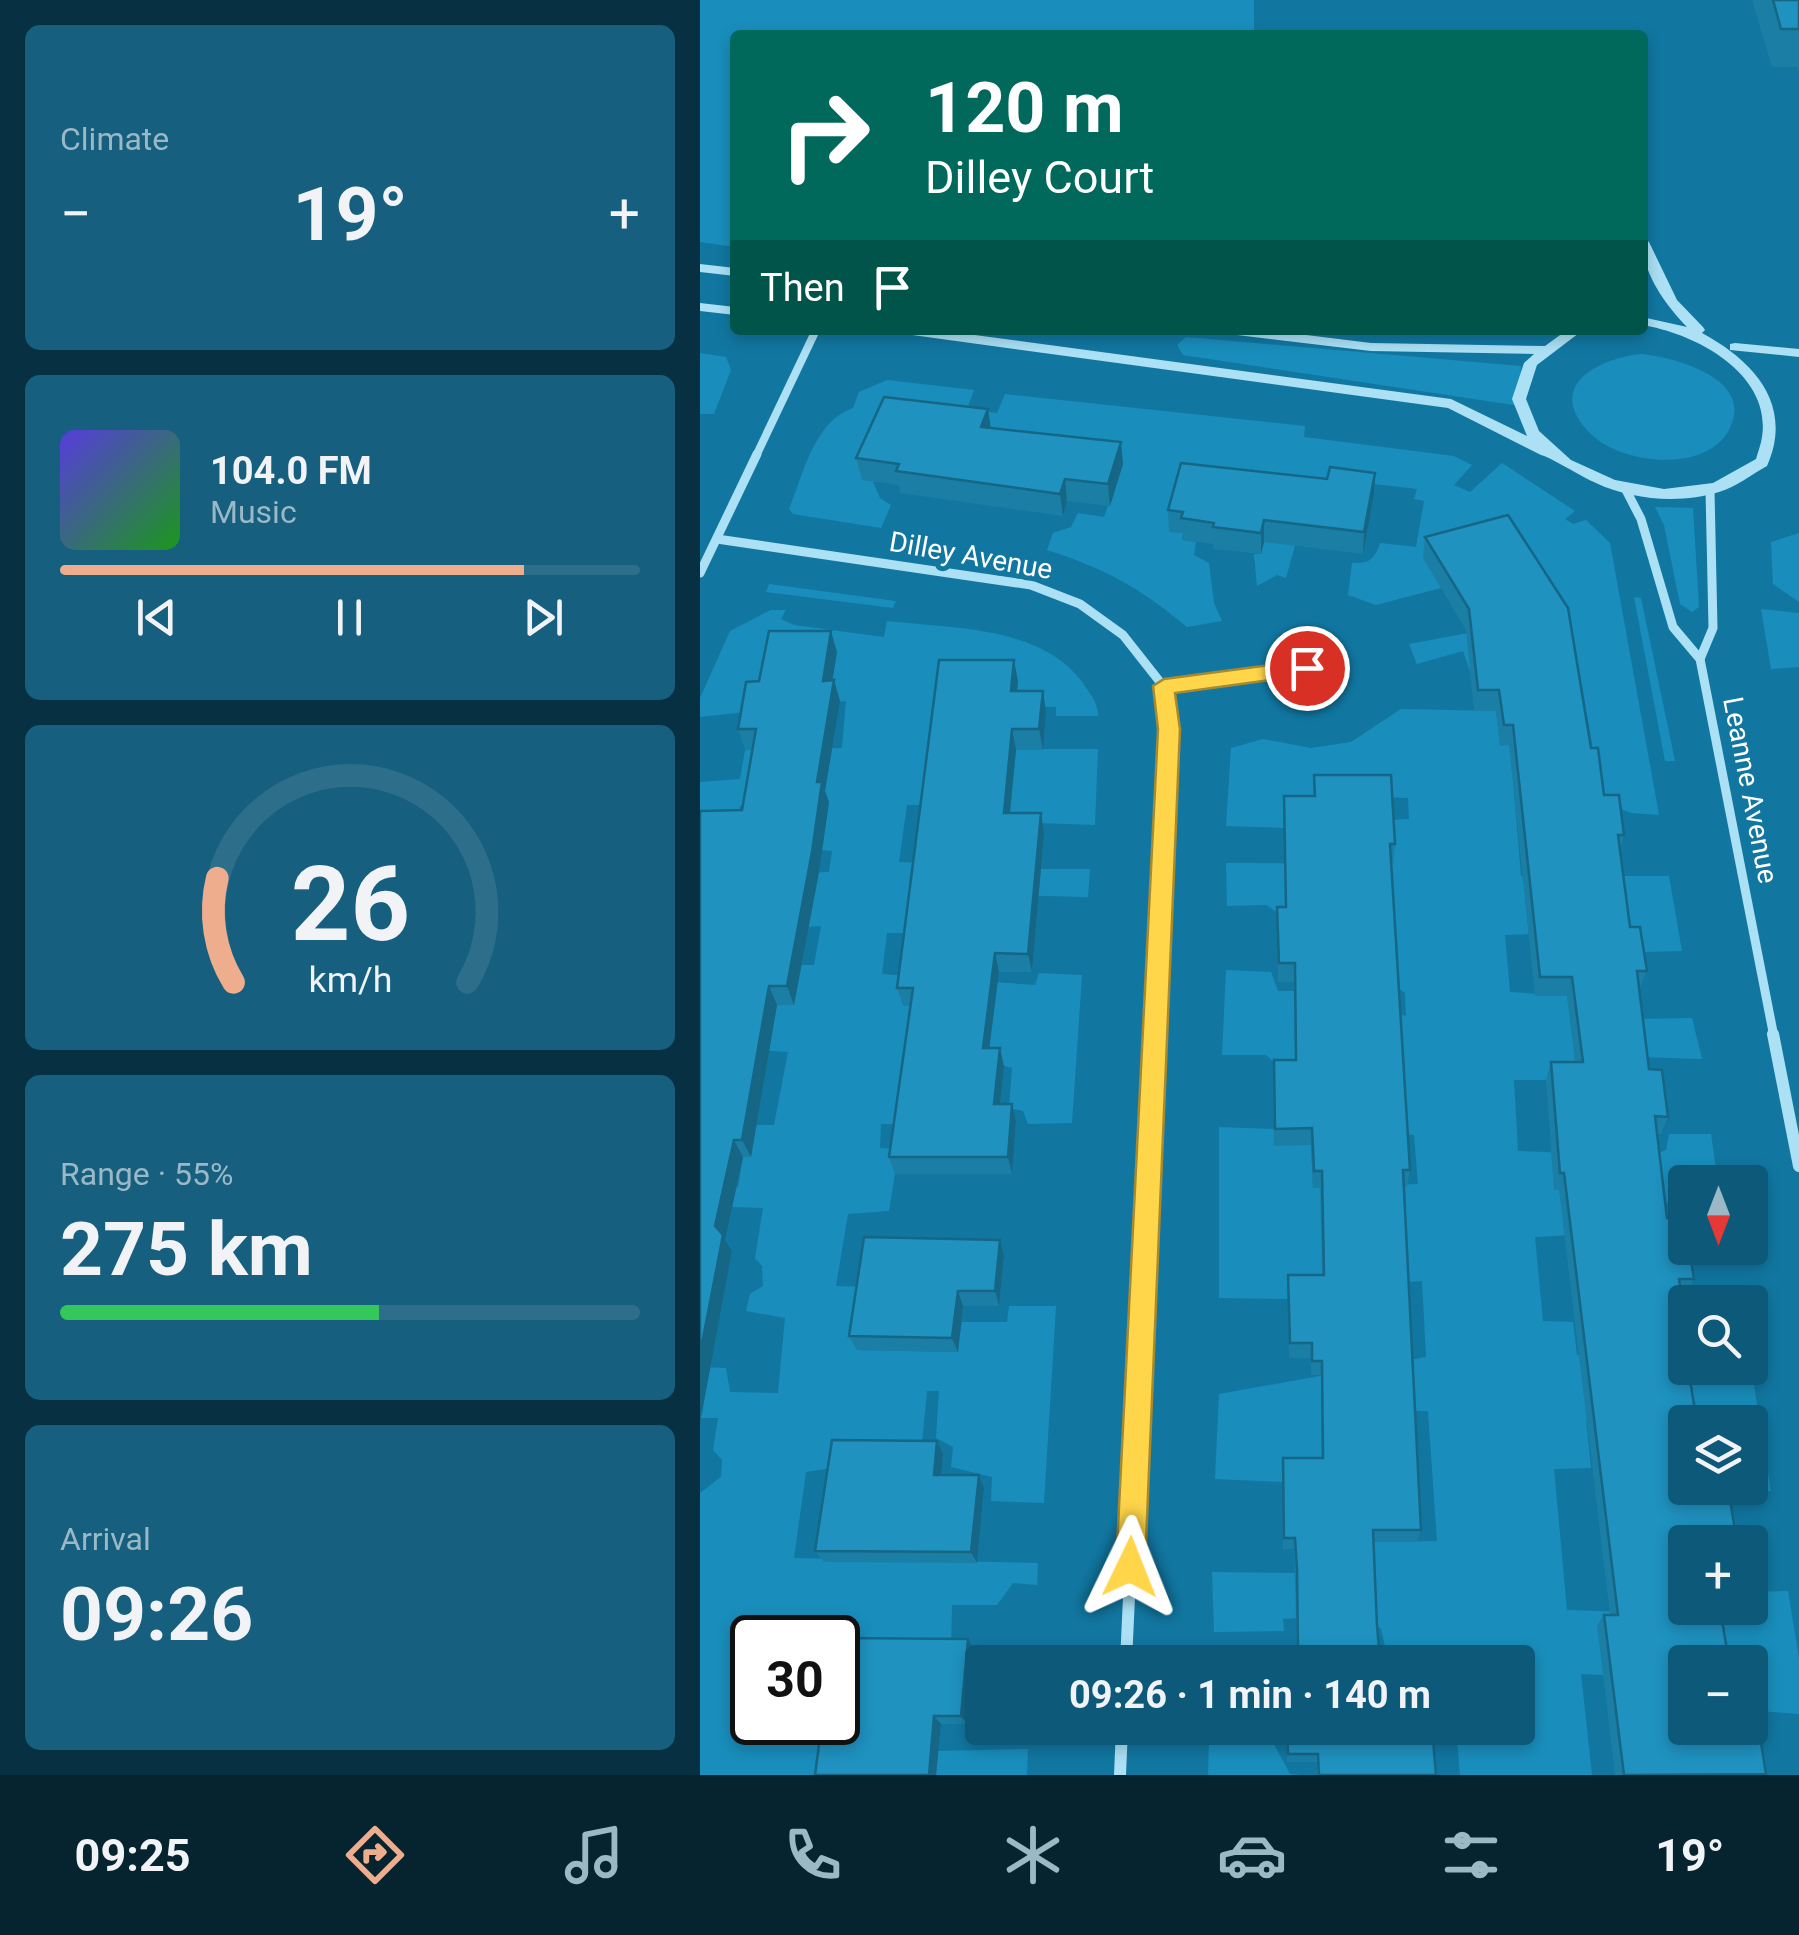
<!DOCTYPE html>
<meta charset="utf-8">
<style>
:root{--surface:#0d5979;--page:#165f7e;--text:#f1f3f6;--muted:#9ab8c6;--line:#2d6f8a;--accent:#eead8d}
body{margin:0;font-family:Roboto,sans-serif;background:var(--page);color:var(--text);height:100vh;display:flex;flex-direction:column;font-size:38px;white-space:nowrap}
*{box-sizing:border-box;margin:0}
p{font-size:32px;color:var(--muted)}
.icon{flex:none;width:55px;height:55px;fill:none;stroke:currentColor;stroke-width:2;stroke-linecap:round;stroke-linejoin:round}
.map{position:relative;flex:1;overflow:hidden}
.sheet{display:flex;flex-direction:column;gap:25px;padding:25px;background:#073143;width:700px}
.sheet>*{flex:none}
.banner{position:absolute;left:30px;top:30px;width:918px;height:305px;border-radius:10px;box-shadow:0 5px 15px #0003;background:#00695c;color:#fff;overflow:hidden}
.needle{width:65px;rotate:180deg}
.buttons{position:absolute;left:968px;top:1165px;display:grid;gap:20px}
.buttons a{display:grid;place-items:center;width:100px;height:100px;border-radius:10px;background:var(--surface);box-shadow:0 5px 15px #0003;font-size:50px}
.speed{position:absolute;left:30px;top:1615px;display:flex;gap:20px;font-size:50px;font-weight:700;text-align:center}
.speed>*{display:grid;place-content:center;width:130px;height:130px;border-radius:50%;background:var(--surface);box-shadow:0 5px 15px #0003;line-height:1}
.speed .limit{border:5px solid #111;border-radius:15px;background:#fff;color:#111}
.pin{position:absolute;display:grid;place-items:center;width:85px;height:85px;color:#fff;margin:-42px;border:5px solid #fff;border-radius:50%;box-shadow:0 2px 10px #0007}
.me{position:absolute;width:110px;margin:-55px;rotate:2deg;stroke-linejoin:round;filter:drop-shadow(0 0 8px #0008)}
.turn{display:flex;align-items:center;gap:35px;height:210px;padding:0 30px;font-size:45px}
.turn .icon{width:130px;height:130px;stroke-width:2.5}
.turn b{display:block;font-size:70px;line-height:85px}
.then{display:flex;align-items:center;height:95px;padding:0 30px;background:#0003;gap:20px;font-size:38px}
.big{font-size:75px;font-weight:700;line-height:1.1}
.sheet .card{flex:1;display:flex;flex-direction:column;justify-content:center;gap:15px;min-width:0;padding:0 35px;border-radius:15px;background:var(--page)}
.sheet .dial{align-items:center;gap:0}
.dial svg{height:260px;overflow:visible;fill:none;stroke:var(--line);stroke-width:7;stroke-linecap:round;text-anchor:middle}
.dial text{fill:var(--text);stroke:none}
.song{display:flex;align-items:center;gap:30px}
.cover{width:120px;height:120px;border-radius:15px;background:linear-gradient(135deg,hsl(250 70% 55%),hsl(120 70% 35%))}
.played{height:10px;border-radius:5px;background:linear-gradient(90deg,var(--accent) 80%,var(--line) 80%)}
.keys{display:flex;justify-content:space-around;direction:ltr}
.heat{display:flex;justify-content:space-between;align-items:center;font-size:55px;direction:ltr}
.charge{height:15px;border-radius:8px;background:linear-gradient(90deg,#34c759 55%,var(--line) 0)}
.trip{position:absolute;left:265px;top:1645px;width:570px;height:100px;border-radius:10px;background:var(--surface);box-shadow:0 5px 15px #0003;font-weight:700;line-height:100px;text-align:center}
.tabs{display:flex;height:160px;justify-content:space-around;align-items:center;background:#052430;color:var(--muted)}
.tabs .icon{width:70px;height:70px}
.tabs .active{color:var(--accent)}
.tabs b{font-size:45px;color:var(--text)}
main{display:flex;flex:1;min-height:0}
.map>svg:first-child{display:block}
.green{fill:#198ebc}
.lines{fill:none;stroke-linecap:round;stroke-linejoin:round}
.minor-far2{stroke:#abe0f5;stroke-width:8}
.minor-far1{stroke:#abe0f5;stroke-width:9}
.minor{stroke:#abe0f5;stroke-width:12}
.tertiary{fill:#abe0f5;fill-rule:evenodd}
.wall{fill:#1b7ea5}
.shaded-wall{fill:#166686}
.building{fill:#1f92c0;stroke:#166686;stroke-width:2.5}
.route{fill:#ffd54a;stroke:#a68a30;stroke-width:2.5}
.labels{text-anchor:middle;stroke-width:10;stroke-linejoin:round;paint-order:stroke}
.street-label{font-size:28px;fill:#fff;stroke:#1177a1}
</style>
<main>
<section class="sheet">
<div class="card"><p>Climate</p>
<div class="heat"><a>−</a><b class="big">19°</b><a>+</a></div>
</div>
<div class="card">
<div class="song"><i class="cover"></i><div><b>104.0 FM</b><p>Music</p></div></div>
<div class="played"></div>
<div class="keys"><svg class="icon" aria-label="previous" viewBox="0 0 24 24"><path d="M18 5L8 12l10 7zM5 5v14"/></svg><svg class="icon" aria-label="pause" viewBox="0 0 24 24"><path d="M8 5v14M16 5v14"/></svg><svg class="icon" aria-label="next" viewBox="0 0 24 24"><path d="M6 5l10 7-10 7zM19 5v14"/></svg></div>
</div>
<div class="card dial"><svg viewBox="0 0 100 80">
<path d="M14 69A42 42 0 1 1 86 69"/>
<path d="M14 69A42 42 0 0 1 9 37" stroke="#eead8d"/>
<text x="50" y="56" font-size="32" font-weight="700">26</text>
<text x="50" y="72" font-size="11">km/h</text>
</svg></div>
<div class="card"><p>Range · 55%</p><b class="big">275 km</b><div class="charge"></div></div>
<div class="card"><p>Arrival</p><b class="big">09:26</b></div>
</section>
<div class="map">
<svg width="1099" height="1775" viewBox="0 0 1099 1775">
<rect width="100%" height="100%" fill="#1177a1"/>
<g class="green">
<path d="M0,0H554V35H35V247L0,242Z"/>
<path d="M486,337L821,366L820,406L483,355L477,345Z"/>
<path d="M0,353L26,357L31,370L14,414H0Z"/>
<path d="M941,354C974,357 1057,379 1029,430C1005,474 921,464 891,434C844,387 896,359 941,354Z"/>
<path d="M187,380L274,390L267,409L297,413L305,394L605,426L604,437L754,456L772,465L754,485L770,492L802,463L875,511L865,519L873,524L886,520L910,543L959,815L931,813L812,768L821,876H969L982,951L944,952L938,940L825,899L829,934L805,935L810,992L867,996L871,1020L992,1018L1002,1059L939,1057L880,1080H814L818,1151L951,1156L966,1150L969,1134H1011L1018,1182H985V1202L966,1203L968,1213L868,1211L871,1235L835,1237L843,1321L873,1322L877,1355H979L975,1319H985V1368H1050V1361L1071,1491L1024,1492L1023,1488H1050V1422L886,1420L891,1468L854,1469L867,1610L1014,1615L1020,1608H1050V1592L1088,1591L1099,1658V1714L1059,1711L1057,1699L1050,1693V1662H1018L1011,1623L903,1675L881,1674L892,1775H760L756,1728H818V1662H708L705,1655L685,1646L681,1629L663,1613L583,1619L584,1631L514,1632L512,1572L595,1573L596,1580H672L671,1542L737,1541L728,1411L622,1410V1470L582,1482L515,1479L519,1394L726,1357L722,1281L706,1282L622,1238L623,1291L588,1299L519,1298V1127L574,1129L611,1145L613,1188L718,1184L714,1135L703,1134L595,1069L577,1065L566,1055H522L526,970L571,972L578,991H607L706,1016L705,993L566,905L527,906L526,863L692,864L690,820L709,819L708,798L614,795V816L584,817V828L526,826L531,748L563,739L611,748L651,742L701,709L796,711L800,745L892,744L879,669L770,671L763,651L717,664L709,644L774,632L741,588L676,605L648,595L652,563C669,564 675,559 680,543L716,547L724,501L714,499L717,489L614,477L586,578L577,575L557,586L554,554H561L574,496L484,533L483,540L496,542L494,555L509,563L514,603L522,621L487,627C439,587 406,569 347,550L353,533L371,527L378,513L404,517L422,465L173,482L180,498L191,505L181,528L93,514L89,509C103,475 114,421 153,408L159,392Z"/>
<path d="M955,507L993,508L999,607L992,612L980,604L964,525Z"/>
<path d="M1099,533V602L1073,584L1071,542Z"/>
<path d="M69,584L196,601L193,608L66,592Z"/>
<path d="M934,597L941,598L975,761H965Z"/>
<path d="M1061,609L1099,613V667L1071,669Z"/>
<path d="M71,610H86L81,619L94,625L184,637L187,621C254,629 347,625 387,689C393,698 398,705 398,716H356V707L315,706L317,681L235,749H398L395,825L309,822L227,805H207L199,862L219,863V869H390L388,897L260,894L213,933H187L182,974L335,985L339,973L382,975L372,1123L328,1124L323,1111L309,1108L312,1068L304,1066L202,1124H181L180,1148L199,1149L189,1211L148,1214L136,1286L166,1287L157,1350L257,1352L262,1322H307L309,1306H356L344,1503L291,1501L292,1477L251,1467L253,1447L236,1438L239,1391H227L221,1454L106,1472L94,1558L338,1563L337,1585L313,1583L297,1605H252L251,1649L138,1648V1638H52V1722L97,1723L96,1740H130L125,1775H0V1493L21,1477L22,1460L13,1450L18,1418H0V1367L26,1368L30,1392L78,1393L85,1318L46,1311L50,1294L63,1286L62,1266L55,1258L63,1208L0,1206V1187H38L43,1157L51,1156L56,1125H74L88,1052L0,1046L101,965H114L121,926L107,927L99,873L129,872L132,851L122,850L54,804L40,806L35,831H0V782L40,779L45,750L142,748L146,701L0,717V698L30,631Z"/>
<path d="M570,1737L590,1774L601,1775H508L509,1740Z"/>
<path d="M328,1749L327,1775H236L238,1751Z"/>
</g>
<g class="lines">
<path class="minor-far2" d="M56,456L116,330"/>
<g class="minor-far1">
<path d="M926,490L941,519L973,627L1000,659L1074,1037"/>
<path d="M17,539L331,585L380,604L423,635L464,687L469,729L455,1037"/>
<path d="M0,573L57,454"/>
<path d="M1000,659L1013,628L1010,490"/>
<path d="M464,687L607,668"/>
</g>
<g class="minor">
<path d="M1073,1034L1099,1166"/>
<path d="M426,1662L455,1034"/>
<path d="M420,1775L422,1728"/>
</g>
<g class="tertiary">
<path d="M942,238L949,242L977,300L1003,327L1005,330L1002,333C1054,361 1094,405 1067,466C1052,474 1036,487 1019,492C981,504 931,500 896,483C884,478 848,456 841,455L748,408L205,334L198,330H237L751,399L827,436L812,399L824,363L834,354L671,351L529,334L522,330H566L671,343L845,346L867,330H883L837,365L826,399L839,431L871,460L915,480L964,489L1013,483L1056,459C1058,452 1061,444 1062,437C1072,373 994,333 942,325V317L987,327C964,303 942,273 942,238Z"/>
<path d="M0,264L35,268V276L0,272Z"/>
<path d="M0,303L35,307V315L0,311Z"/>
<path d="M1035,343L1099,349V357L1030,350V344Z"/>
</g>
</g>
<g class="wall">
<path d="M1052,0H1099V72L1097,67H1072Z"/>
<path d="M288,409L291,428L423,464L410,506L367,501L363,516L200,493L199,485L162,480L156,458Z"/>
<path d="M675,473L674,494L663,554L564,542L561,554L513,549V544L482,540V533L469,532L468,510L627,479Z"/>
<path d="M725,537L891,748L904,795L924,835L920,850L930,927L947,971L939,990L949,1069L968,1117L961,1134H957L967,1218L994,1279L986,1294H981L985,1321V1662L1066,1774L1064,1775H915L897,1625L904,1615H910L859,1190H854L846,1080L851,1062H875L867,996H835L809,745L800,746L796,711H774L766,630L723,558Z"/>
<path d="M137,652L132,680L140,701L125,791L129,802L119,872L94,1005H77L51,1157H43L25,1240L32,1251L0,1423L52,750H45L38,729L59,681Z"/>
<path d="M318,681L317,691H343L346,712L343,750H316L310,813L344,833L332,972H299L289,1048L304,1066L300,1104H312L316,1122L312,1174H195L189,1157L210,1006H203L197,988Z"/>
<path d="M614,775L695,844L693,864H691L710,1170L707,1187H704L721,1530L717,1542H674L677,1626L680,1658L727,1662H585L586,1651H597L594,1549H583V1458H622L621,1375H611L610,1358H589L588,1275H622L620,1188H613L611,1145L574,1146L573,1078L595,1060L594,982H578L577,907H585L584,796H613Z"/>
<path d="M300,1240L304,1256L299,1306H263L258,1352L157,1350L149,1336Z"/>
<path d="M237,1441L243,1454L241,1475H279L284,1488L277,1563L124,1562L115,1551Z"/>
<path d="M268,1639L274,1649L267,1724H241L236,1775H115Z"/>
<path d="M586,1728H732L736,1775H617V1762H587Z"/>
</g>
<g class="shaded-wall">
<path d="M288,409L291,431L281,427Z"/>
<path d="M421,442L423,464L410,506L408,484Z"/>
<path d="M675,473L674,494L663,554L664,532Z"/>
<path d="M365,479L367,501L363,516L360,494Z"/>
<path d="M564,520V542L561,554V533Z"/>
<path d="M131,631L137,652L129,702L123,681Z"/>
<path d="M314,660L318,681L315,712L311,691Z"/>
<path d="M134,680L140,701L125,791L129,802L119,872L94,1005L87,986Z"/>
<path d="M343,691L346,712L343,750L339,729Z"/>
<path d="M312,729L316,750L308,833L304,813Z"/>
<path d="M341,813L344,833L332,972L328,954Z"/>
<path d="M295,953L299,972L287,1066L283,1048Z"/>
<path d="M69,986L77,1005L51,1157L42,1140Z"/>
<path d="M300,1048L304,1066L298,1122L294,1104Z"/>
<path d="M312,1104L316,1122L312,1174L308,1157Z"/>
<path d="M34,1140L43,1157L25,1240L32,1251L0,1423V1354L15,1226Z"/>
<path d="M300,1240L304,1256L299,1306L295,1291Z"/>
<path d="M258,1291L263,1306L258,1352L252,1338Z"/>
<path d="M237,1441L243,1454L240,1488L234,1475Z"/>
<path d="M279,1475L284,1488L277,1563L271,1552Z"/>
<path d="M268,1639L274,1649L267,1724L261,1716Z"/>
<path d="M234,1716L241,1724L236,1775H229Z"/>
</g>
<g class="building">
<path d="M1073,0H1099V29H1081Z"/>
<path d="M184,397L288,409L281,427L421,442L408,484L365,479L360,494L196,471L199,464L156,458Z"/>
<path d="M481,463L627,479L630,467L675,473L664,532L564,520L561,533L513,527L514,523L481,518L483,512L468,510Z"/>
<path d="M808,515L868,608L891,748H898L904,795H919L924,835H918L930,927H940L947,971H937L949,1069L962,1070L968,1117L955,1116L967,1218H985V1248H989L994,1279H979L985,1321V1340H983L985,1368H988L997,1422H985V1488H1028L1037,1542H985V1608H1020L1029,1662H985V1728H1050V1699H1054L1066,1774L924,1775L904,1615H918L864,1173H860L851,1062H883L872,977H840L813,725H804L799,690H778L769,609L725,537Z"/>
<path d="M69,631H131L123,681L134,680L117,782H122L112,852L87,986H69L42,1140H34L15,1226L23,1235L0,1354V811L42,810L56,729H38L46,682L59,681Z"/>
<path d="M239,660H314L311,691H343L339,729H312L304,813H341L328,954L295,953L283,1048H300L294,1104H312L308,1157H189L213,988H197Z"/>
<path d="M614,775H691L695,844H690L710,1170H703L721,1530H673L677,1626L680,1658H727V1662H586V1651H598L597,1569L595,1538H584L583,1458H623L622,1361H612V1343H590L588,1275H624L622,1171H614L612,1128L575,1129L574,1060H596L595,963H579L577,907H586L584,796H615Z"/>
<path d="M164,1237L300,1240L295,1291H258L252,1338L149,1336Z"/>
<path d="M132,1440L237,1441L234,1475H279L271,1552L115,1551Z"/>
<path d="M138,1638L268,1639L261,1716H234L229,1775H115L122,1722H138Z"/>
<path d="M587,1728H732L736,1775H619L618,1754H588Z"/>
</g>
<path class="route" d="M607,660L618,668L615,674L475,693L480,729L445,1567L440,1577L430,1581L420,1577L416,1567L458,729L453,686L464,679Z"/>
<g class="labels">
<g class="street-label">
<text transform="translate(271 555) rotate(10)" y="10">Dilley Avenue</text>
<text transform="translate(1051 790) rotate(79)" y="10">Leanne Avenue</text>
</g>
</g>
</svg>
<div class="buttons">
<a><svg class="needle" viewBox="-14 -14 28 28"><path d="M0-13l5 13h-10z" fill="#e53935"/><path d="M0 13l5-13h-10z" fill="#9ab8c6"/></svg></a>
<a><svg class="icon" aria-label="search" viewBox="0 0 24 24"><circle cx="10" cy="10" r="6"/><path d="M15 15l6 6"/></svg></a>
<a><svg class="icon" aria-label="layers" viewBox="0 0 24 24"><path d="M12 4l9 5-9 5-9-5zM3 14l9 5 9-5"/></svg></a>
<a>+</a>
<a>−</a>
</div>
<div class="speed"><div class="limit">30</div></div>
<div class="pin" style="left:607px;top:668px;background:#d93025"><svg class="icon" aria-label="arrive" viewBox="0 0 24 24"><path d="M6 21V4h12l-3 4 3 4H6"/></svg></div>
<svg class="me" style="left:430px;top:1567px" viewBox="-20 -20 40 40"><path d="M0-17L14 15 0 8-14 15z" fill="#ffd54a" stroke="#fff" stroke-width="4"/></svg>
<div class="trip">09:26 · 1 min · 140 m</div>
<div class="banner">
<div class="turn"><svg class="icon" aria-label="right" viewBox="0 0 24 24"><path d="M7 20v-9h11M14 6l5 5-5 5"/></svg><div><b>120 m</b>Dilley Court</div></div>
<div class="then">Then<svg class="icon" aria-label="arrive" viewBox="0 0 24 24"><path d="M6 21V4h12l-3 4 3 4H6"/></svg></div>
</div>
</div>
</main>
<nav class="tabs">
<b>09:25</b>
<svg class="icon active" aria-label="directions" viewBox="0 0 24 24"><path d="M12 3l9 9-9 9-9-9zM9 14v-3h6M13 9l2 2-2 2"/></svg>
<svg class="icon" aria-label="music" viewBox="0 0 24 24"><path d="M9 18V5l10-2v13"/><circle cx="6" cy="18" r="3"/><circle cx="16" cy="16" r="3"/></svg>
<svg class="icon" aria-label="phone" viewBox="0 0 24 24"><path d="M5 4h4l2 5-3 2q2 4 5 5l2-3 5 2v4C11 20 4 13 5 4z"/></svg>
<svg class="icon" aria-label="climate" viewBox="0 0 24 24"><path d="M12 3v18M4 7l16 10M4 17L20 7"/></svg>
<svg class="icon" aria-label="car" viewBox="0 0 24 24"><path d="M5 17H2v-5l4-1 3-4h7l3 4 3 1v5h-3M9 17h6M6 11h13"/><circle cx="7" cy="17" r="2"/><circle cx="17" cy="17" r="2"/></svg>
<svg class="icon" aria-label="filters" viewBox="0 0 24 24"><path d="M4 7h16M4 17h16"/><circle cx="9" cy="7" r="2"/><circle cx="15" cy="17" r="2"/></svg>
<b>19°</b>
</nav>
